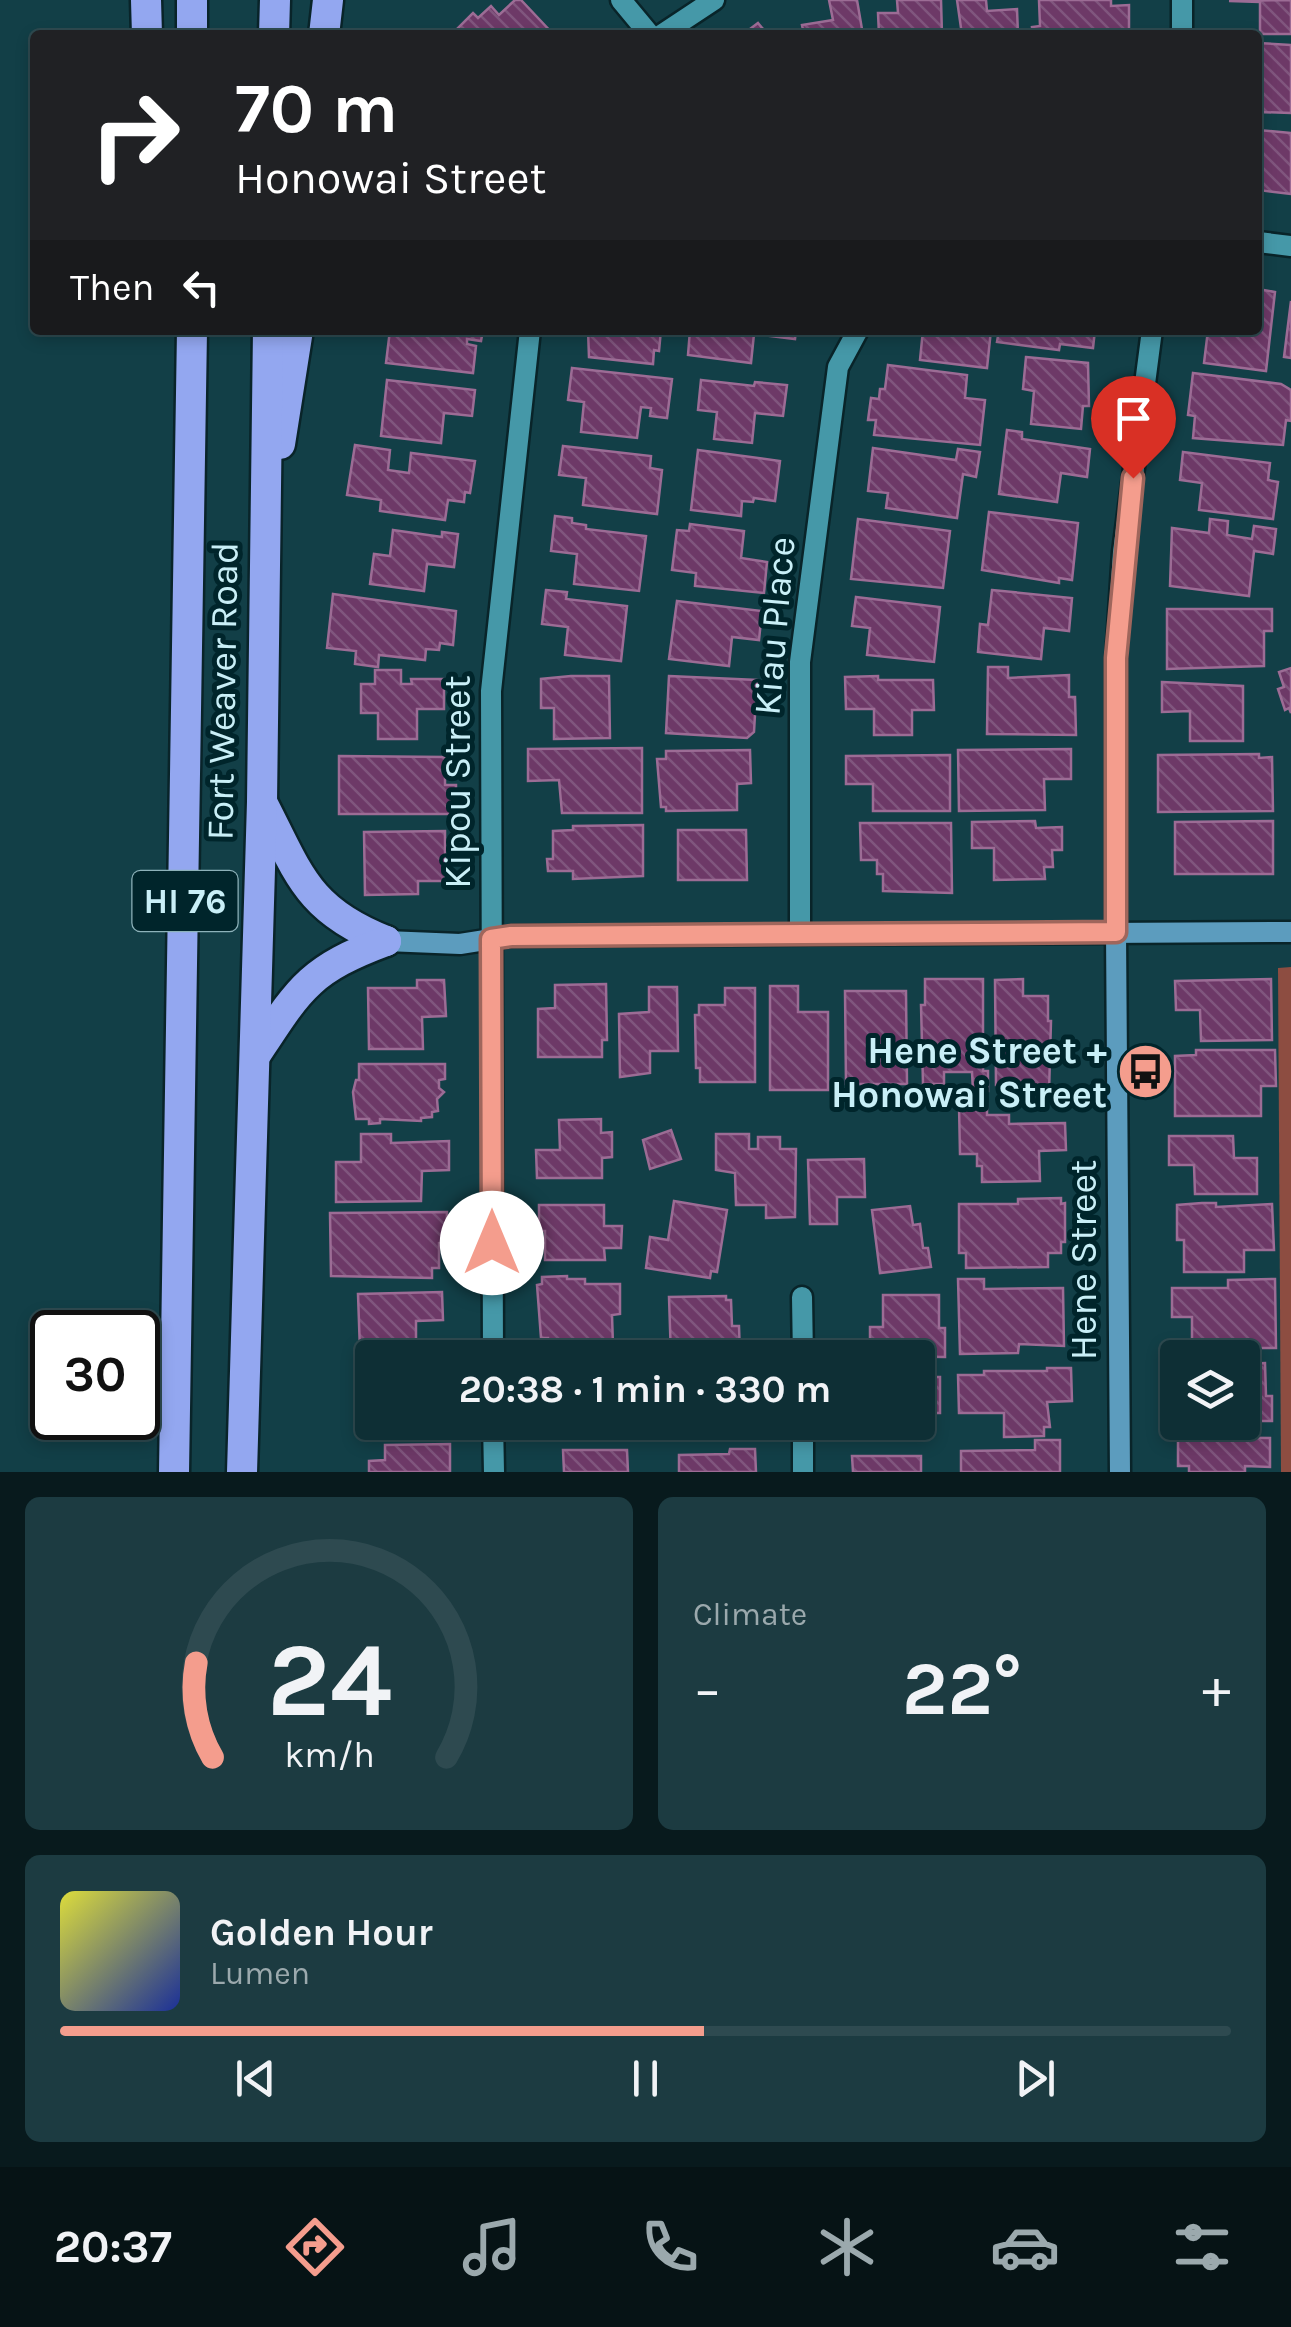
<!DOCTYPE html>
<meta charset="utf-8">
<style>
:root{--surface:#0e2f35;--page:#1c3b41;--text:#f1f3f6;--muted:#9ba9ad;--line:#2e4a50;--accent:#f49d8d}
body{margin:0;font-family:Karla,sans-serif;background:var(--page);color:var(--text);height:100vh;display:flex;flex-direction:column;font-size:38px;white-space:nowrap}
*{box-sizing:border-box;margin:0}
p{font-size:32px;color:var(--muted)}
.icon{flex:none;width:55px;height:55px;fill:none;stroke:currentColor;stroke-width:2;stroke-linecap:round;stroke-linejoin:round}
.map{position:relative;height:1472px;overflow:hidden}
.sheet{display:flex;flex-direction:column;gap:25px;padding:25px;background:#081a1d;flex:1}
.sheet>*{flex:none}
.banner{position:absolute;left:30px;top:30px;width:1232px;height:305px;border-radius:10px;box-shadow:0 5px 15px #0003,0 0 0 2px var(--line);background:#202124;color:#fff;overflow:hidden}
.tools{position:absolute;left:1160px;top:1340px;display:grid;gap:20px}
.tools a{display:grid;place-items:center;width:100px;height:100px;border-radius:10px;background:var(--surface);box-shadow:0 5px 15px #0003,0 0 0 2px var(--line);font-size:50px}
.speed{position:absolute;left:30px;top:1310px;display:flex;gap:20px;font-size:50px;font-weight:700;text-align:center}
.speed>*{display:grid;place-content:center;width:130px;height:130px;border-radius:50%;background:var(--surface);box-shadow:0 5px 15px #0003,0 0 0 2px var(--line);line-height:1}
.speed .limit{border:5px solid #111;border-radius:15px;background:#fff;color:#111}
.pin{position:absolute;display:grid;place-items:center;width:85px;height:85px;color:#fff;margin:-102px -42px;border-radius:50% 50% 50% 0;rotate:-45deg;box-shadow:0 0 10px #0007}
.pin .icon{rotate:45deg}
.me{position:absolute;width:110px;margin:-55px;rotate:0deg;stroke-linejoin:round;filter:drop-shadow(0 0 8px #0008)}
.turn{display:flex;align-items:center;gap:35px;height:210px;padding:0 40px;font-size:45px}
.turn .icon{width:130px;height:130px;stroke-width:2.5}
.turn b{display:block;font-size:70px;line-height:85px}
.then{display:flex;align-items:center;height:95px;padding:0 40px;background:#0003;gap:20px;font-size:38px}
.big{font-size:75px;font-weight:700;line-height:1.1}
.sheet .tile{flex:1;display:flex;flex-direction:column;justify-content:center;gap:15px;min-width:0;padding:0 35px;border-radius:15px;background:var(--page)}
.sheet .dial{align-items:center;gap:0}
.dial svg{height:260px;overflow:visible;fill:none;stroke:var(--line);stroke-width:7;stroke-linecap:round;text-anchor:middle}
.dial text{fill:var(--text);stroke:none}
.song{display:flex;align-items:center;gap:30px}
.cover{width:120px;height:120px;border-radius:15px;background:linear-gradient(135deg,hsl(60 70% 55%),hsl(230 70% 35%))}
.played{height:10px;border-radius:5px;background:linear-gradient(90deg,var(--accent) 55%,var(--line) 55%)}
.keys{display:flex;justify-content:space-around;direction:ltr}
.heat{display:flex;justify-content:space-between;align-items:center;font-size:55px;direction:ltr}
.sheet .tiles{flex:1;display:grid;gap:25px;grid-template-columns:1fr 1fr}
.tile:last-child{grid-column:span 2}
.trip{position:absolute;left:355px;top:1340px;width:580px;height:100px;border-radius:10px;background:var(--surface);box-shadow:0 5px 15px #0003,0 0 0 2px var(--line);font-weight:700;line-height:100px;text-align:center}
.dock{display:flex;height:160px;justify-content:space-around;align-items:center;background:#061315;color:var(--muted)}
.dock .icon{width:70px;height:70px}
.dock .selected{color:var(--accent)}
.dock b{font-size:45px;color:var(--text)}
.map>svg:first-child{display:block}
.green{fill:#8d4d41}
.building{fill:url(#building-back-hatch);stroke:#9c6c95;stroke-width:2.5}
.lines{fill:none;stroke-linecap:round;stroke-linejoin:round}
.street-casing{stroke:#092429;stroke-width:25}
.secondary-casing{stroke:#092429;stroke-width:25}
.highway-casing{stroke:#092429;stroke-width:35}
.street{stroke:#4598a8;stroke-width:20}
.secondary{stroke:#5c9cbe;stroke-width:20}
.highway{stroke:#93a7f0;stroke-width:30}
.route-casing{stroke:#9f665c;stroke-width:25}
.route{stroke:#f49d8d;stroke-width:18}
.labels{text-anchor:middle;stroke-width:10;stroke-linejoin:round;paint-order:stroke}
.shield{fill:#00252b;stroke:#8db2ba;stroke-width:2.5}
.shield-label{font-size:35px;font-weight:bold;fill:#c9eff7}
.street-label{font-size:38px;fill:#c9eff7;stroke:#00252b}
.poi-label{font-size:38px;font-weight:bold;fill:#c9eff7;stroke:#00252b;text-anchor:end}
</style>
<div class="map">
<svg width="1291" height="1472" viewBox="0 0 1291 1472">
<defs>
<pattern id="building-back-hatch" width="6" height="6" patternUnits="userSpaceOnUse" patternTransform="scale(2.5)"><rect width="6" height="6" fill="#6d3967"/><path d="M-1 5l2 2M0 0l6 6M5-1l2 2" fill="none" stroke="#80567e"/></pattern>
</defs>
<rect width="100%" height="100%" fill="#123f47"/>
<path class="green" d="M1291,967V1472H1281L1278,968Z"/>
<g class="building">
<path d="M515,0H521L554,35H465L458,28L473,13L478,18L491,6L499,15Z"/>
<path d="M829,0H857L863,35H804L802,25L833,20Z"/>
<path d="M897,0H941L942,35H879L878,13H898Z"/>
<path d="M957,0H986L987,11L1017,9L1018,35H962Z"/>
<path d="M1039,0H1111V6L1129,5V33L1138,32V35H1033L1032,27L1040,26Z"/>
<path d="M1291,0V34H1260V2L1229,1Z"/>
<path d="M758,23L768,35H742Z"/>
<path d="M1258,43L1291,45V113L1258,112Z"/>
<path d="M1258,130L1291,133V194L1258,190Z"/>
<path d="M1258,289L1275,292L1266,371L1204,363L1208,330H1258Z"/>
<path d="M1291,301V358L1284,357Z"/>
<path d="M390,330H483L481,341L467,339V344L476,346L473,373L386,363Z"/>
<path d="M588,330H661L659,351L654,350L653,364L589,357Z"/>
<path d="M690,330H796L795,339L754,334L751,363L688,355Z"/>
<path d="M923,330H991L987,368L920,360Z"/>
<path d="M999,330H1095L1093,348L1060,344L1059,350L997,342Z"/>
<path d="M1026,357L1088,363L1089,406H1083L1081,429L1031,424L1034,391L1023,389Z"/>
<path d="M888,365L967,375L965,398L985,400L980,445L874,435L876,420H868L871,398L879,399L880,389H885Z"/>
<path d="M572,368L672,379L667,418L650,416L651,408L641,407L637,438L581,432L584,402L568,400Z"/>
<path d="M1193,373L1281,384L1291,390V421L1286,420L1283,445L1193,438L1195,416L1188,415Z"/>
<path d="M387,380L475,390L472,416L444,413L441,443L381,436Z"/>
<path d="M701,380L754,386L755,382L787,385L783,416L755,413L752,443L714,439L717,412L698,410Z"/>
<path d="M1007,430L1022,432V439L1090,449L1087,477L1061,473L1057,502L999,494Z"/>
<path d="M355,445L390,450L388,470L409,473L411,453L475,461L470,493L465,492L464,502L448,500L445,520L380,511L381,500L347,495Z"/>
<path d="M563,446L651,456L650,468L662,470L657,514L583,505L586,478L559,475Z"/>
<path d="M873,448L956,460L958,449L980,452L976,477L963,474L957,518L886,508L888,493L868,491Z"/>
<path d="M698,450L780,461L775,501L754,498L753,502L742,501L741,516L691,510Z"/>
<path d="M1183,452L1270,463L1268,480L1278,482L1273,519L1199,510L1202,483L1180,480Z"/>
<path d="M989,512L1078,523L1072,580L1059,578V583L982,570Z"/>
<path d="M555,516L572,518V523L586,525V529L646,536L639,591L574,584L577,554L551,551Z"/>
<path d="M858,519L950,531L943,588L851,579Z"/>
<path d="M1210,519L1228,521L1227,535L1252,539L1254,526L1276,529L1273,554L1254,551L1249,596L1170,586L1172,528L1209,533Z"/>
<path d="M690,524L744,531L741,558L767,562L764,593L695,586L696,573L672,570L677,530L689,531Z"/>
<path d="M393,530L442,537V532L458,534L454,567L427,564L424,591L370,584L374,554L390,556Z"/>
<path d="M546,590L567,592L566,599L627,606L621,661L565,655L568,627L542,624Z"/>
<path d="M992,590L1072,598L1069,631L1044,628L1041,659L978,652L980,624L988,625Z"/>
<path d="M333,594L456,611L453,645L440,643L439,650L426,649L425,660L379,655L378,667L355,664L356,651L327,648Z"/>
<path d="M856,597L940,607L934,662L867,655L870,628L852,626Z"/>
<path d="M677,601L762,611L759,640L732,637L729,666L669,659Z"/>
<path d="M1167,609H1272V631H1264V666L1167,669Z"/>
<path d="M988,667H1008V678L1069,675V697H1075L1076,735L987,734Z"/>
<path d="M1291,668V713L1289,708L1285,710L1278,689L1284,687L1279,672Z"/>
<path d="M375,670H401V684H412L411,679H444V709H417V739H378V713H361V684H375Z"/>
<path d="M571,676H609L610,738L554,739V708H541V679Z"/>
<path d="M669,676L757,680L754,732L747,738L666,733Z"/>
<path d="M878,676V680H933L934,710H912V735H874V709H846L845,677Z"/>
<path d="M1162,682L1243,686V741H1190V711L1162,712Z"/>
<path d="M642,748V813H562L559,780L528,781V749Z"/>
<path d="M1071,749V779H1044L1045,810L959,811L958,750Z"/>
<path d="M750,750L751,783L737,784V810L666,811V807H661L657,759H666V751Z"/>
<path d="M1259,754V758L1272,757L1273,811L1158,812V755Z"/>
<path d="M950,755V811H873V784H846V756Z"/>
<path d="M339,756L445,757V785H456V814H339Z"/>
<path d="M1035,821L1036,828L1062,827V850H1052L1053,867H1044L1045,879L994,880V848H972V822Z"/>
<path d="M1273,821V874H1175V822Z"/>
<path d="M860,823H951L952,893L883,891V874H877V860H861Z"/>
<path d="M643,825V876L573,879V871H548L547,859H553V831L573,830V826Z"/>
<path d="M678,830H746L747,880H678Z"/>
<path d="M445,831V881H418V894L365,895L364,832Z"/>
<path d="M925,979H983V1071H988V1091H973L972,1072H944V1084H923L921,1005H925Z"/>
<path d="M1023,979V996H1048V1021H1051L1049,1093H1000V1085H996L995,980Z"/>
<path d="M1271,979L1272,1040L1201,1041L1200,1010H1176L1175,981Z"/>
<path d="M417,980H444L446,1016L422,1017L423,1049H369L368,988H417Z"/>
<path d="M606,984L607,1040H602V1057H538V1009L555,1008V985Z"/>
<path d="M770,986H798V1012H828V1090H770Z"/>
<path d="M649,987H677L678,1051H650V1073L620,1077L619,1014L649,1012Z"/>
<path d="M725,988H755V1082H700V1068H696L695,1015H699V1005H725Z"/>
<path d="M845,991H906L907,1084H846Z"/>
<path d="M1196,1050H1275L1276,1086H1261V1116H1175V1056L1196,1055Z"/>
<path d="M359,1064H445V1079L439,1080V1088L444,1092L437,1099L438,1111L432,1112V1117L421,1118V1121L380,1119V1123L369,1124V1119H356L353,1092L356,1080H359Z"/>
<path d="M987,1104V1115H1009V1124L1065,1123L1066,1150L1039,1151L1040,1181L982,1182V1166H977V1154H960L959,1105Z"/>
<path d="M601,1119V1133L612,1132V1157L602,1158V1178H537L536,1150H560L559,1120Z"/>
<path d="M671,1130L681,1159L650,1169L643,1140Z"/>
<path d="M361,1134H391V1143L449,1141V1170L422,1171L421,1201L336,1202V1162H361Z"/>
<path d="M716,1134H749V1149H758V1137H780V1149H796L795,1217L766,1218V1205H736L735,1173L716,1170Z"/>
<path d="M1169,1136H1233L1234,1158H1257V1194H1195L1194,1165H1169Z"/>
<path d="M864,1159L865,1197H837V1224H810L808,1160Z"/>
<path d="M1061,1198V1204L1065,1203V1242H1061V1253H1048V1267L966,1268V1253H959V1204H1018V1199Z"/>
<path d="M674,1201L727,1210L717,1272L711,1271L710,1278L646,1268L650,1237L668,1240Z"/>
<path d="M1202,1203H1216V1207L1272,1204L1274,1250H1244V1272H1184V1240H1177V1205Z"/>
<path d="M539,1205H604V1226H622L621,1248H604L605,1260H545V1231H539Z"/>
<path d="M910,1206L913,1225L920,1224L923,1248H928L931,1267L880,1273L872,1210Z"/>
<path d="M447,1212L446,1242L439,1243V1268H432V1278L331,1276L330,1213Z"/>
<path d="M567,1276V1279H585V1284H620V1314L612,1315L613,1345L561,1346V1349H548V1338H541L537,1285L542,1284V1277Z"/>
<path d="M958,1279H984V1289L1063,1288L1064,1346L1019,1344L1018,1353L960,1354Z"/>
<path d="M1275,1279L1276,1348H1229L1228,1343L1192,1344V1317H1172V1288H1228V1280Z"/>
<path d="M442,1292L443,1320L416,1321V1350L360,1351L358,1294Z"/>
<path d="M883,1295H939V1328H945V1357L870,1356V1327H883Z"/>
<path d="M726,1296V1300H731L732,1326H739L740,1356L671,1358L669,1297Z"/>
<path d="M1265,1363L1266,1396H1272V1421H1242V1364Z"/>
<path d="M1169,1364H1178V1392H1170Z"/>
<path d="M1047,1368H1071L1072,1401L1047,1402L1050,1427H1044V1436L1004,1437V1413H959L958,1375H984V1371H1047Z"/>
<path d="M918,1377H940V1413H929L930,1435L873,1436V1422H918Z"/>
<path d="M375,1422H431V1429L375,1428Z"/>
<path d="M567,1422L608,1423L609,1436H584L583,1423Z"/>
<path d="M644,1422H732V1433L644,1435Z"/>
<path d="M1178,1437L1270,1438V1467L1245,1466V1472H1189V1466H1178Z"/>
<path d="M1035,1440H1060V1472H961V1451L1035,1450Z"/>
<path d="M450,1444V1472H369V1461L385,1460V1445Z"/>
<path d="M730,1449H755L756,1472H679V1455L729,1454Z"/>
<path d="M563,1450H627L628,1472H564Z"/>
<path d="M852,1456H921V1472H853Z"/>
</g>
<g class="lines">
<defs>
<g id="street">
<path d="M621,0L650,35"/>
<path d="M661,35L714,0"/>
<path d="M1182,35V0"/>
<path d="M1258,242L1291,246"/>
<path d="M1116,932V658L1123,552L1152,330"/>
<path d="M800,934V662L838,367L858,330"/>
<path d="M802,1297L803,1358"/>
<path d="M493,1358L491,691L530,330"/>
<path d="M493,1422L494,1472"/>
<path d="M803,1422V1472"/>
</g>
<g id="secondary">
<path d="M1116,932L1120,1472"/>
<path d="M386,941L460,944L511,936L1291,932"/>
</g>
<g id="highway">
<path d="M146,0L147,35"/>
<path d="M192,0V35"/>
<path d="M274,35L275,0"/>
<path d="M324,35L328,0"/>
<path d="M280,444L298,330"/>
<path d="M263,804C299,874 307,910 386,941"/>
<path d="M255,1056C299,989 308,970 386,941"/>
<path d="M174,1472L192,330"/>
<path d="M242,1472L262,802L268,330"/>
</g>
</defs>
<use href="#street" class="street-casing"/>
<use href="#secondary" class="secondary-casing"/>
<use href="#highway" class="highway-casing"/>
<use href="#street" class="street"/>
<use href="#secondary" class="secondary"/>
<use href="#highway" class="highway"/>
</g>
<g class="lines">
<defs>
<path id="route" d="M492,1243L491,939L511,936L1116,932V658L1133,478"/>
</defs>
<use href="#route" class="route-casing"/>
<use href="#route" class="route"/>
</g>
<defs>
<symbol id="bus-disc" viewBox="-11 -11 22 22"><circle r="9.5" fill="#f49d8d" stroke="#00252b"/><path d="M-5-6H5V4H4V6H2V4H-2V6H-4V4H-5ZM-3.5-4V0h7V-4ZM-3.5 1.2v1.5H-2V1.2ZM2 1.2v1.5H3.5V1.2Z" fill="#111"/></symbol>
</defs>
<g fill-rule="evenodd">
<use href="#bus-disc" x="1114" y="1040" width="63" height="63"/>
</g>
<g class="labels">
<rect class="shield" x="132.5" y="871" width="105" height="60" rx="8"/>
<g class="shield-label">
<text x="185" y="913">HI 76</text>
</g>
<g class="street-label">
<text transform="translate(774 626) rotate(-85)" y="13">Kiau Place</text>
<text transform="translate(222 691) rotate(-89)" y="13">Fort Weaver Road</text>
<text transform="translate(457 782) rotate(-90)" y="13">Kipou Street</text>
<text transform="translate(1083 1260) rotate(-90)" y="13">Hene Street</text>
</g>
<g class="poi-label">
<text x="1107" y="1063">Hene Street +<tspan x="1107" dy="44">Honowai Street</tspan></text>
</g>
</g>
</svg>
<div class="tools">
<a><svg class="icon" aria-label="layers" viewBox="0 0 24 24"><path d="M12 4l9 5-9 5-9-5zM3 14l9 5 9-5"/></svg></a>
</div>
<div class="speed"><div class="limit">30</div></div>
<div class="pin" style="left:1133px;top:478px;background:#d93025"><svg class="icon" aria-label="arrive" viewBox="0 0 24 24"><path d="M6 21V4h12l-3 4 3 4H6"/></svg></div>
<svg class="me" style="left:492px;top:1243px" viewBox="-20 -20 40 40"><circle r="19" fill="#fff"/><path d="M0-13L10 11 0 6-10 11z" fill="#f49d8d"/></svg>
<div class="trip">20:38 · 1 min · 330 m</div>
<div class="banner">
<div class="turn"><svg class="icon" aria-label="right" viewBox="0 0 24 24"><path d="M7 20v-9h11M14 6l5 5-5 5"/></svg><div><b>70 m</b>Honowai Street</div></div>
<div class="then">Then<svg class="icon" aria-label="left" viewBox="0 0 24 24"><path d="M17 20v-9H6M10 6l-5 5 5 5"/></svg></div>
</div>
</div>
<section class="sheet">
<div class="tiles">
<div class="tile dial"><svg viewBox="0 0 100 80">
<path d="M14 69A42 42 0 1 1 86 69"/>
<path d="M14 69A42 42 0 0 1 9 40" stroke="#f49d8d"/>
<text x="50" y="56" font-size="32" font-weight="700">24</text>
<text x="50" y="72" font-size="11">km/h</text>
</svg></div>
<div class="tile"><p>Climate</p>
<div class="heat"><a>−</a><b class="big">22°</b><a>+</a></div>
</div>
<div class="tile">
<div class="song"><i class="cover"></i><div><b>Golden Hour</b><p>Lumen</p></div></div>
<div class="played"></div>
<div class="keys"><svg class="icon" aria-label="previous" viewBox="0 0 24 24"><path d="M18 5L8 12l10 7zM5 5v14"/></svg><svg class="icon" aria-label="pause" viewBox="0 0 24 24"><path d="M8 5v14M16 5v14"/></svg><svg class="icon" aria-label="next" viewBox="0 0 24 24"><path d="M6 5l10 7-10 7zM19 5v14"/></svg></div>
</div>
</div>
</section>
<nav class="dock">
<b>20:37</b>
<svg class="icon selected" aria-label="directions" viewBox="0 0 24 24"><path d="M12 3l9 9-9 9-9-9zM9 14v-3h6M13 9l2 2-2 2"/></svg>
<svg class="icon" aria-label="music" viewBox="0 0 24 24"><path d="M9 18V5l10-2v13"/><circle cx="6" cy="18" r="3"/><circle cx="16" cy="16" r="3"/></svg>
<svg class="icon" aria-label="phone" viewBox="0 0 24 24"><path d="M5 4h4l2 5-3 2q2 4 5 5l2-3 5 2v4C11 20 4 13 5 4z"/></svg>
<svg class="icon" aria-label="climate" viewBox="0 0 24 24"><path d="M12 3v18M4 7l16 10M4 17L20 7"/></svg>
<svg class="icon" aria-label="car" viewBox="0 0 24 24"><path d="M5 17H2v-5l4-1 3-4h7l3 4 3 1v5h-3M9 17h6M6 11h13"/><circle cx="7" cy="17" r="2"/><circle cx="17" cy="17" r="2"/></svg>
<svg class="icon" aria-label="filters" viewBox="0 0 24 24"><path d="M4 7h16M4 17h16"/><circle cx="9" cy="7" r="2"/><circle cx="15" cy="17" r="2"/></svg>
</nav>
